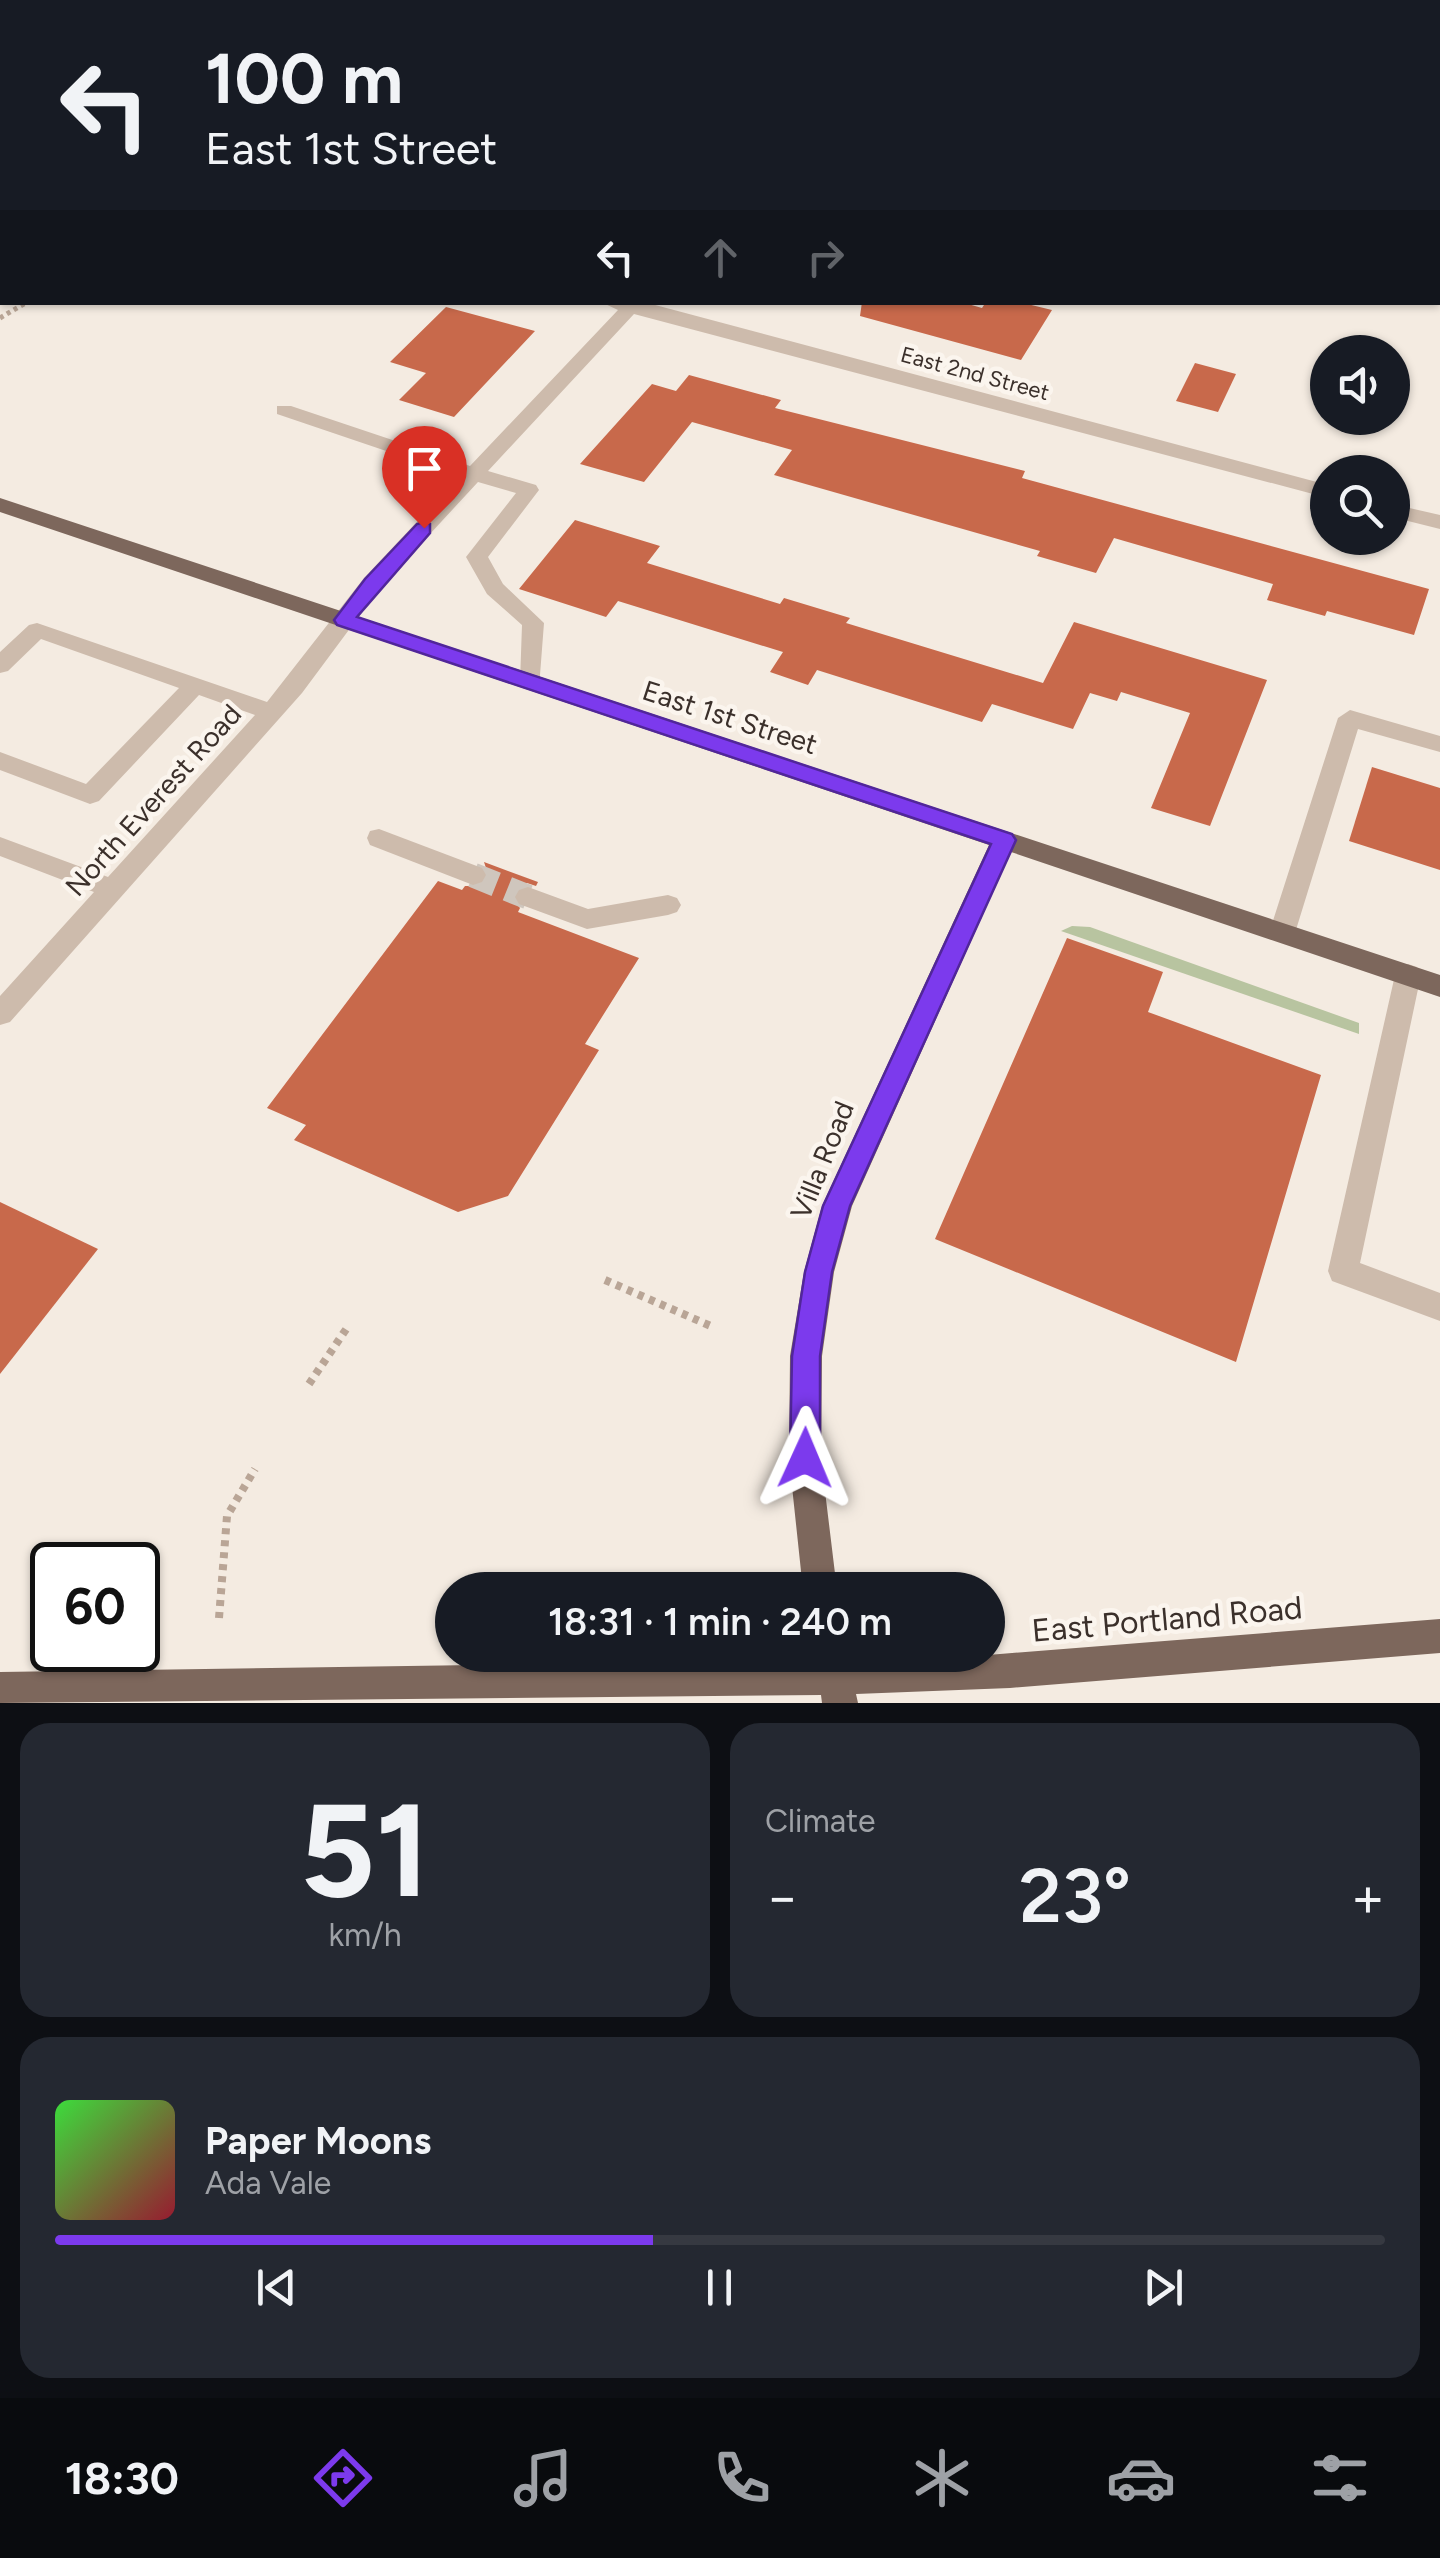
<!DOCTYPE html>
<meta charset="utf-8">
<style>
:root{--surface:#171b24;--page:#242831;--text:#f1f3f6;--muted:#9ea1a6;--line:#363941;--accent:#7c3aed}
body{margin:0;font-family:Figtree,sans-serif;background:var(--page);color:var(--text);height:100vh;display:flex;flex-direction:column;font-size:38px;white-space:nowrap}
*{box-sizing:border-box;margin:0}
p{font-size:32px;color:var(--muted)}
.icon{flex:none;width:55px;height:55px;fill:none;stroke:currentColor;stroke-width:2;stroke-linecap:round;stroke-linejoin:round}
.map{position:relative;height:1703px;overflow:hidden}
.sheet{display:flex;flex-direction:column;gap:20px;padding:20px;background:#0d0f14;flex:1}
.sheet>*{flex:none}
.top-card{position:absolute;left:0px;top:0px;width:1440px;height:305px;box-shadow:0 2px 8px #0004;background:#171b24;color:var(--text);overflow:hidden}
.controls{position:absolute;left:1310px;top:335px;display:grid;gap:20px}
.controls a{display:grid;place-items:center;width:100px;height:100px;border-radius:50%;background:var(--surface);box-shadow:0 2px 8px #0004;font-size:50px}
.speed{position:absolute;left:30px;top:1542px;display:flex;gap:20px;font-size:50px;font-weight:700;text-align:center}
.speed>*{display:grid;place-content:center;width:130px;height:130px;border-radius:50%;background:var(--surface);box-shadow:0 2px 8px #0004;line-height:1}
.speed .limit{border:5px solid #111;border-radius:15px;background:#fff;color:#111}
.pin{position:absolute;display:grid;place-items:center;width:85px;height:85px;color:#fff;margin:-102px -42px;border-radius:50% 50% 50% 0;rotate:-45deg;box-shadow:0 0 10px #0007}
.pin .icon{rotate:45deg}
.me{position:absolute;width:110px;margin:-55px;rotate:1deg;stroke-linejoin:round;filter:drop-shadow(0 0 8px #0008)}
.turn{display:flex;align-items:center;gap:35px;height:210px;padding:0 40px;font-size:45px}
.turn .icon{width:130px;height:130px;stroke-width:2.5}
.turn b{display:block;font-size:70px;line-height:85px}
.lanes{display:flex;align-items:center;height:95px;padding:0 40px;background:#0003;justify-content:center;gap:50px;direction:ltr}
.lanes .off{opacity:.35}
.big{font-size:75px;font-weight:600;line-height:1.1}
.sheet .widget{flex:1;display:flex;flex-direction:column;justify-content:center;gap:15px;min-width:0;padding:0 35px;border-radius:30px;background:var(--page)}
.sheet .dial{align-items:center;gap:0}
.dial b{font-size:130px;line-height:1}
.song{display:flex;align-items:center;gap:30px}
.cover{width:120px;height:120px;border-radius:15px;background:linear-gradient(135deg,hsl(120 70% 55%),hsl(350 70% 35%))}
.played{height:10px;border-radius:5px;background:linear-gradient(90deg,var(--accent) 45%,var(--line) 45%)}
.keys{display:flex;justify-content:space-around;direction:ltr}
.heat{display:flex;justify-content:space-between;align-items:center;font-size:55px;direction:ltr}
.sheet .tiles{flex:1;display:grid;gap:20px;grid-template-columns:1fr 1fr}
.widget:last-child{grid-column:span 2}
.trip{position:absolute;left:435px;top:1572px;width:570px;height:100px;border-radius:50px;background:var(--surface);box-shadow:0 2px 8px #0004;font-weight:600;line-height:100px;text-align:center}
.dock{display:flex;height:160px;justify-content:space-around;align-items:center;background:#090b0e;color:var(--muted)}
.dock .icon{width:70px;height:70px}
.dock .current{color:var(--accent)}
.dock b{font-size:45px;color:var(--text)}
.map>svg:first-child{display:block}
.green{fill:#b8c4a0}
.building{fill:#c8694b}
.lines{fill:none;stroke-linecap:round;stroke-linejoin:round}
.minor-tunnel{stroke:#cfc6bd;stroke-width:25;stroke-dasharray:25 12;stroke-linecap:butt}
.path-far1{stroke:#b9a596;stroke-width:5;stroke-dasharray:4 4;stroke-linecap:butt}
.path{stroke:#b9a596;stroke-width:8;stroke-dasharray:6 6;stroke-linecap:butt}
.minor{fill:#cdbbac;fill-rule:evenodd}
.major{fill:#7d675c;fill-rule:evenodd}
.route{fill:#7c3aed;stroke:#51269a;stroke-width:2.5}
.labels{text-anchor:middle;stroke-width:9;stroke-linejoin:round;paint-order:stroke}
.far-street-label{font-size:22px;fill:#3b302b;stroke:#fbf5ee}
.street-label{font-size:28px;fill:#3b302b;stroke:#fbf5ee}
.near-street-label{font-size:32px;fill:#3b302b;stroke:#fbf5ee}
</style>
<div class="map">
<svg width="1440" height="1703" viewBox="0 0 1440 1703">
<rect width="100%" height="100%" fill="#f4ebe1"/>
<path class="green" d="M1072,926L1090,927L1359,1023V1034L1061,931Z"/>
<g class="building">
<path d="M862,302H961L982,308L986,302H1019L1052,310L1021,360L860,316Z"/>
<path d="M446,307L535,331L454,417L399,400L426,373L390,362Z"/>
<path d="M1195,363L1236,374L1218,412L1176,401Z"/>
<path d="M689,375L781,400L775,408L1025,471L1022,478L1429,589L1414,635L1327,611L1325,616L1267,600L1273,584L1114,538L1096,573L1037,556L1040,551L774,475L792,450L692,422L644,482L580,464L652,384L676,391Z"/>
<path d="M575,520L660,546L647,563L780,604L784,598L850,618L846,623L1043,683L1074,622L1267,680L1210,826L1151,808L1190,713L1121,692L1117,701L1090,693L1073,729L992,704L982,722L817,670L808,685L770,672L783,652L618,601L606,617L519,589Z"/>
<path d="M1372,767L1440,788V870L1349,841Z"/>
<path d="M484,862L538,882L536,886L527,883L516,888L512,899L520,908L518,912L639,958L585,1044L599,1050L508,1196L458,1212L294,1140L306,1125L267,1108L438,881L462,890L465,886H483L489,877Z"/>
<path d="M1067,938L1163,972L1148,1012L1321,1075L1236,1362L935,1239Z"/>
<path d="M0,1202L98,1249L0,1374Z"/>
</g>
<g class="lines">
<path class="minor-tunnel" d="M473,875L528,897"/>
<path class="path-far1" d="M0,318L27,302"/>
<g class="path">
<path d="M605,1280L713,1327"/>
<path d="M309,1384L349,1325"/>
<path d="M219,1618L227,1516L255,1469"/>
</g>
<g class="minor">
<path d="M311,0H336L337,2H312Z"/>
<path d="M682,0H707L708,2H683Z"/>
<path d="M1258,0H1275L1276,2H1259Z"/>
<path d="M1438,39H1440V49L1438,48Z"/>
<path d="M0,138L2,139V149L0,148Z"/>
<rect x="1438" y="242" width="2" height="10"/>
<path d="M601,302H644L1328,485V498L634,314L488,471L536,485L539,490L488,557L503,584L544,623L539,688H523L520,682L522,625L487,594L466,557L516,493L478,482L380,588L302,693L10,1022L0,1025V996L94,892L0,856V837L108,877L255,715L199,695L99,801L90,804L0,770V752L86,784L179,688L41,639L8,671L0,673V652L29,625L37,623L267,702L364,578L460,476L277,414V406H291L470,466L618,310Z"/>
<path d="M1392,504L1440,515V529L1392,517Z"/>
<path d="M1350,710L1440,736V752L1358,729L1295,933L1291,940H1273L1269,933L1338,718Z"/>
<path d="M379,829L482,868L486,875L482,882L473,885L370,845L367,838L370,831Z"/>
<path d="M528,887L588,909L668,895L677,898L681,905L677,912L668,915L587,929L519,904L515,897L519,890Z"/>
<path d="M1408,964L1417,967L1421,975L1360,1263L1440,1293V1321L1332,1281L1328,1271L1395,975L1399,967Z"/>
</g>
<g class="major">
<path d="M0,498L1440,975V997L1011,852L852,1206L834,1272L822,1356L821,1458L837,1590H803L789,1458L790,1356L804,1272L822,1206L989,845L0,512Z"/>
<path d="M1440,1619V1653L1010,1688L856,1694L858,1703H822L821,1695L0,1703V1672L815,1660V1655H849L850,1659L988,1655Z"/>
</g>
</g>
<path class="route" d="M424,522L430,524V533L357,617L1012,834L1016,840L850,1206L832,1272L820,1356V1458L815,1469L805,1473L795,1469L790,1458L792,1356L805,1272L823,1206L991,844L337,625L334,620L365,579L417,524Z"/>
<g class="labels">
<g class="far-street-label">
<text transform="translate(975 373) rotate(15)" y="8">East 2nd Street</text>
</g>
<g class="street-label">
<text transform="translate(730 717) rotate(18)" y="10">East 1st Street</text>
<text transform="translate(153 800) rotate(-48)" y="10">North Everest Road</text>
<text transform="translate(822 1160) rotate(-68)" y="10">Villa Road</text>
</g>
<g class="near-street-label">
<text transform="translate(1167 1619) rotate(-5)" y="11">East Portland Road</text>
</g>
</g>
</svg>
<div class="controls">
<a><svg class="icon" aria-label="sound" viewBox="0 0 24 24"><path d="M4 9h4l5-4v14l-5-4H4zM17 9q2 3 0 6"/></svg></a>
<a><svg class="icon" aria-label="search" viewBox="0 0 24 24"><circle cx="10" cy="10" r="6"/><path d="M15 15l6 6"/></svg></a>
</div>
<div class="speed"><div class="limit">60</div></div>
<div class="pin" style="left:424px;top:528px;background:#d93025"><svg class="icon" aria-label="arrive" viewBox="0 0 24 24"><path d="M6 21V4h12l-3 4 3 4H6"/></svg></div>
<svg class="me" style="left:805px;top:1458px" viewBox="-20 -20 40 40"><path d="M0-17L14 15 0 8-14 15z" fill="#7c3aed" stroke="#fff" stroke-width="4"/></svg>
<div class="trip">18:31 · 1 min · 240 m</div>
<div class="top-card">
<div class="turn"><svg class="icon" aria-label="left" viewBox="0 0 24 24"><path d="M17 20v-9H6M10 6l-5 5 5 5"/></svg><div><b>100 m</b>East 1st Street</div></div>
<div class="lanes"><svg class="icon" aria-label="left" viewBox="0 0 24 24"><path d="M17 20v-9H6M10 6l-5 5 5 5"/></svg><svg class="icon off" aria-label="ahead" viewBox="0 0 24 24"><path d="M12 20V5M6 11l6-6 6 6"/></svg><svg class="icon off" aria-label="right" viewBox="0 0 24 24"><path d="M7 20v-9h11M14 6l5 5-5 5"/></svg></div>
</div>
</div>
<section class="sheet">
<div class="tiles">
<div class="widget dial"><b>51</b><p>km/h</p></div>
<div class="widget"><p>Climate</p>
<div class="heat"><a>−</a><b class="big">23°</b><a>+</a></div>
</div>
<div class="widget">
<div class="song"><i class="cover"></i><div><b>Paper Moons</b><p>Ada Vale</p></div></div>
<div class="played"></div>
<div class="keys"><svg class="icon" aria-label="previous" viewBox="0 0 24 24"><path d="M18 5L8 12l10 7zM5 5v14"/></svg><svg class="icon" aria-label="pause" viewBox="0 0 24 24"><path d="M8 5v14M16 5v14"/></svg><svg class="icon" aria-label="next" viewBox="0 0 24 24"><path d="M6 5l10 7-10 7zM19 5v14"/></svg></div>
</div>
</div>
</section>
<nav class="dock">
<b>18:30</b>
<svg class="icon current" aria-label="directions" viewBox="0 0 24 24"><path d="M12 3l9 9-9 9-9-9zM9 14v-3h6M13 9l2 2-2 2"/></svg>
<svg class="icon" aria-label="music" viewBox="0 0 24 24"><path d="M9 18V5l10-2v13"/><circle cx="6" cy="18" r="3"/><circle cx="16" cy="16" r="3"/></svg>
<svg class="icon" aria-label="phone" viewBox="0 0 24 24"><path d="M5 4h4l2 5-3 2q2 4 5 5l2-3 5 2v4C11 20 4 13 5 4z"/></svg>
<svg class="icon" aria-label="climate" viewBox="0 0 24 24"><path d="M12 3v18M4 7l16 10M4 17L20 7"/></svg>
<svg class="icon" aria-label="car" viewBox="0 0 24 24"><path d="M5 17H2v-5l4-1 3-4h7l3 4 3 1v5h-3M9 17h6M6 11h13"/><circle cx="7" cy="17" r="2"/><circle cx="17" cy="17" r="2"/></svg>
<svg class="icon" aria-label="filters" viewBox="0 0 24 24"><path d="M4 7h16M4 17h16"/><circle cx="9" cy="7" r="2"/><circle cx="15" cy="17" r="2"/></svg>
</nav>
